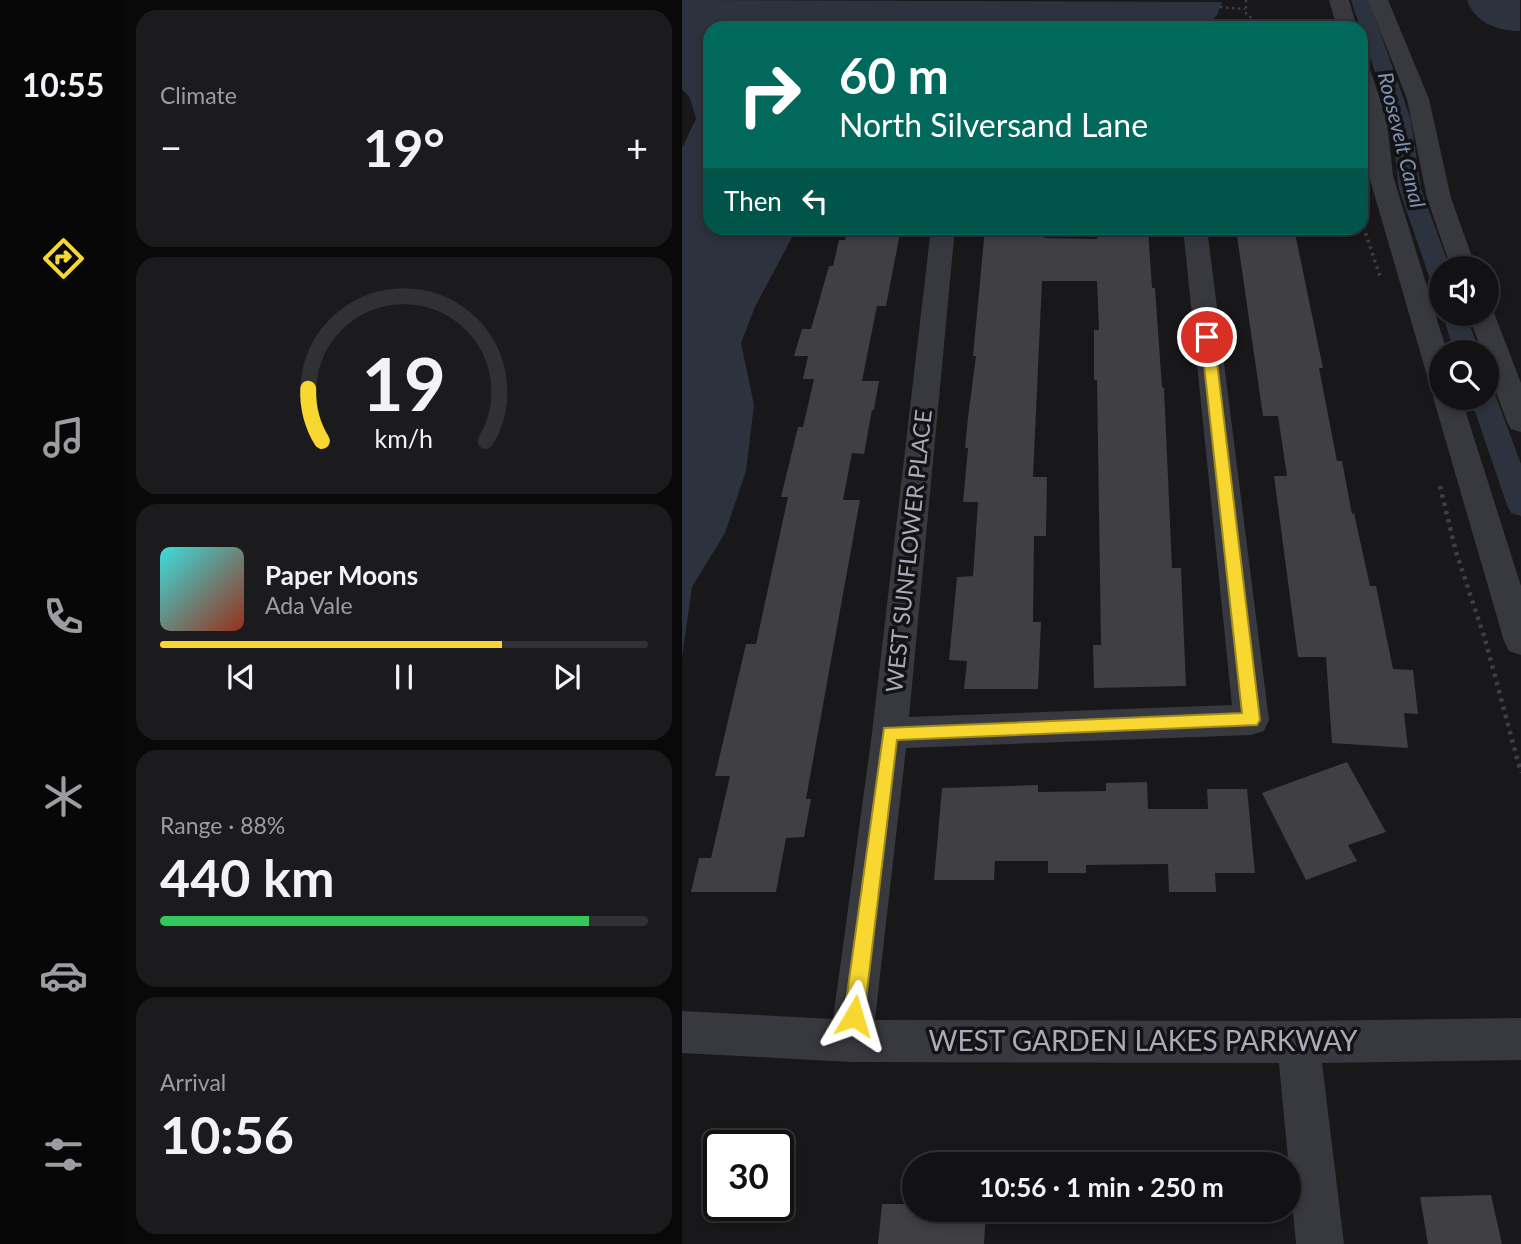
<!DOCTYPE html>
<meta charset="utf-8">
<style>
:root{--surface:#121113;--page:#1b1a1c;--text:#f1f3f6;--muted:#9c9da0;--line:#313133;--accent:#f8d730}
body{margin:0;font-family:Lato,sans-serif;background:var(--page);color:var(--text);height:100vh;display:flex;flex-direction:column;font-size:26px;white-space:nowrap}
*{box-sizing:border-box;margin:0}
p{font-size:23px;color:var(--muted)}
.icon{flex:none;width:38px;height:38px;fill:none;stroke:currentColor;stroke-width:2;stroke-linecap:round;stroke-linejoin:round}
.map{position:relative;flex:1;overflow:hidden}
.drawer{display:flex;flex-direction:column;gap:10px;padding:10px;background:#0a090a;width:556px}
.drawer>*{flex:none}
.banner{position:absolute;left:21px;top:21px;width:665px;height:214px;border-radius:21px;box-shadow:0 4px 10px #0003,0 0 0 2px var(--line);background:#00695c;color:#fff;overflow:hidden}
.fabs{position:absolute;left:747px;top:256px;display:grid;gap:14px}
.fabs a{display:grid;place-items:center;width:70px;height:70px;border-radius:50%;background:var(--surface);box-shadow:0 4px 10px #0003,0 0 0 2px var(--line);font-size:35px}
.speed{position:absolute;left:21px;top:1130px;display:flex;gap:14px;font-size:35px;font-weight:700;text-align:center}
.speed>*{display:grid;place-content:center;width:91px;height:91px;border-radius:50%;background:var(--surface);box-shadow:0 4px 10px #0003,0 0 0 2px var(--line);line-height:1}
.speed .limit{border:4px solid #111;border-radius:10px;background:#fff;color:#111}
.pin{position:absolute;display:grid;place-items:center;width:60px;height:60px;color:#fff;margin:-30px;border:4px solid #fff;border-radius:50%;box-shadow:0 2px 7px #0007}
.me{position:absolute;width:77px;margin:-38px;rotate:7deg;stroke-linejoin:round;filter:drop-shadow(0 0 5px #0008)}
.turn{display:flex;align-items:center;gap:24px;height:147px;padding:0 21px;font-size:32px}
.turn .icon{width:91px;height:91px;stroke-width:2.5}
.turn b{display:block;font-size:49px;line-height:60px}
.then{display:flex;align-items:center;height:66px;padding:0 21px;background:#0003;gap:14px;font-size:26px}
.big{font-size:52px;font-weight:700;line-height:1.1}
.drawer .card{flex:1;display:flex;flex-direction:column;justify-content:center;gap:10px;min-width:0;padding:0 24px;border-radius:21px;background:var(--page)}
.drawer .dial{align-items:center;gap:0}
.dial svg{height:182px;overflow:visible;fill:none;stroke:var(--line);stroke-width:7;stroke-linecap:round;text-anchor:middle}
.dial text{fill:var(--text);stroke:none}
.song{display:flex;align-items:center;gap:21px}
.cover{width:84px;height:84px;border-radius:10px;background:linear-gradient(135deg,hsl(180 70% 55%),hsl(10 70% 35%))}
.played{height:7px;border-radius:4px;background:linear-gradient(90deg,var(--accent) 70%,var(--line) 70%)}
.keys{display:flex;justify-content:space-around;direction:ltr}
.heat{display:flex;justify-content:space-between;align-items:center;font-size:38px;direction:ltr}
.charge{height:10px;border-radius:5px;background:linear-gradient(90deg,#34c759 88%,var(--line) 0)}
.trip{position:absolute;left:220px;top:1152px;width:399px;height:70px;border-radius:35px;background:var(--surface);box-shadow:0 4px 10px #0003,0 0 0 2px var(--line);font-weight:700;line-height:70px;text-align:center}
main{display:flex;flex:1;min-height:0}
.menu{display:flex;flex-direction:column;width:126px;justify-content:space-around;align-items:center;background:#070708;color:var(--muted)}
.menu .icon{width:49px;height:49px}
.menu .active{color:var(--accent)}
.menu b{font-size:32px;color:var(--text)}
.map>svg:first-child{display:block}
.water{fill:#2d333e}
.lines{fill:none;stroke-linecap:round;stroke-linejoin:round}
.canal{fill:#2d333e;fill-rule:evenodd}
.building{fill:#3f3f44}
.path-far2{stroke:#3e3f46;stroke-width:2.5;stroke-dasharray:2.5 3.5;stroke-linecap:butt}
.path-far1{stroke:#3e3f46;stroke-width:3.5;stroke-dasharray:2.5 4.5;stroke-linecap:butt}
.path{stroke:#3e3f46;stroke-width:4.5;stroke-dasharray:3.5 5;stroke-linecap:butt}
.minor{fill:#38383f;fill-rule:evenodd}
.route{fill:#f8d730;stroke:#a18c1f;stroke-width:2}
.labels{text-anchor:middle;stroke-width:7;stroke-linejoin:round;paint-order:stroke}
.far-water-label{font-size:21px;font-style:italic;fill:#7f93b6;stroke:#131214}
.street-label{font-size:23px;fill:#a9abba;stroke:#131214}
.near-street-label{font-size:28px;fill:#a9abba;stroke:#131214}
</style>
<main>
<nav class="menu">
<b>10:55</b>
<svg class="icon active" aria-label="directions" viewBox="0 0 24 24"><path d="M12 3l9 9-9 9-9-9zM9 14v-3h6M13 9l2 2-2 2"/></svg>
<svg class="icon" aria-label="music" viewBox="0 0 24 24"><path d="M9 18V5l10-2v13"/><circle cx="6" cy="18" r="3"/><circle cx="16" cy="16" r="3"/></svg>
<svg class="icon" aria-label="phone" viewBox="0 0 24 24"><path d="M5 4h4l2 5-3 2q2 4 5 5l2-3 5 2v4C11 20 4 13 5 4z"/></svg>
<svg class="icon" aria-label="climate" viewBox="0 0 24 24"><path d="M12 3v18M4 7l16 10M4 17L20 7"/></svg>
<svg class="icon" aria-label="car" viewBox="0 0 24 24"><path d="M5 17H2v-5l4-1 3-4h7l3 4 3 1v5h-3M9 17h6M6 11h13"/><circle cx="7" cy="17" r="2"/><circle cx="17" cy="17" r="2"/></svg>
<svg class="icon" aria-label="filters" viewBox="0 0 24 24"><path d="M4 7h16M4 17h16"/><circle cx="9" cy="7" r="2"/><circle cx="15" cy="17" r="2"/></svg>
</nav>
<section class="drawer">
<div class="card"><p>Climate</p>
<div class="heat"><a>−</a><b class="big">19°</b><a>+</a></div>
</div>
<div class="card dial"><svg viewBox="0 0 100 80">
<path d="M14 69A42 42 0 1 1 86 69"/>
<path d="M14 69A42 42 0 0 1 8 46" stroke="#f8d730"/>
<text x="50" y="56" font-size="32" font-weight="700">19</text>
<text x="50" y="72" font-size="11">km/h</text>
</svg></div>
<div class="card">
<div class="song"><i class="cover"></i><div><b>Paper Moons</b><p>Ada Vale</p></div></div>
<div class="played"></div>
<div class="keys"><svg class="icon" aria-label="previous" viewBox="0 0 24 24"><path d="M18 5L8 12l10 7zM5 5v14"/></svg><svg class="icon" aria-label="pause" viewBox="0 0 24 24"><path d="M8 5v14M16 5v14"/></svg><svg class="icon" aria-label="next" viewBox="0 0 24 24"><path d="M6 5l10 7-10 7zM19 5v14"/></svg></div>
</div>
<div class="card"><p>Range · 88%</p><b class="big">440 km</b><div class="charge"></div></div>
<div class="card"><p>Arrival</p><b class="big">10:56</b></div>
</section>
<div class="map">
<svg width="839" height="1244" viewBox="0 0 839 1244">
<rect width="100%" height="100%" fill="#181719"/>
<g class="water">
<path d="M0,0L540,2L535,15L523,28H28V228H115L73,307L59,343L72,405L64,471L43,533L10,587L0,658V148L14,119L8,98L0,89Z"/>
<path d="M785,0H838V31C816,31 793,23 785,0Z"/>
</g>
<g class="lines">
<g class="canal">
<path d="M669,0H687L729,120L739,189L768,268H760V286L751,284L748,279L717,189L709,120Z"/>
<path d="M760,312L783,313L798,352H772Z"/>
<path d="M805,389L810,391L814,397L839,464V516L829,513L825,505L788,397H805Z"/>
</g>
</g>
<g class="building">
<path d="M166,228H219L204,306H195L180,381H197L192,410H190L182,454L170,453L161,500H178L124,799H129L122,837L104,838L94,892H9L17,858H29L48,776H33L64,644H74L106,497H99L116,427H121L132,379H121L126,356H112L120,329H129L147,266H151L157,240H163Z"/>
<path d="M303,228H362V238L415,239V228H466L470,288H473L480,387L482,388L490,568H499L504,686L412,688L411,645H419L415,380H412V330H417L415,281H360L351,477H365L364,536H352L351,622H359L356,689H282L285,661L267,660L275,577L291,576L296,502H281L286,448H283L286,417L294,356H291Z"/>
<path d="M558,228H612L641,368H637L655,461H660L670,514L672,513L688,586H694L711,669L731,670L736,714L722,713L726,748L650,743L644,657H616L592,476H605L596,416H581L554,229Z"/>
<path d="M665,762L704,832L666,845L675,861L624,880L580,793Z"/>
<path d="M465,782L466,809H526L525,789H565L573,873H533L534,892H487L486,864L404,865V873H366V861H313L312,880H252L260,788L356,785V792L424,791V783Z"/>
<path d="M809,1195L820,1244H746L738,1197Z"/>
<path d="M200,1204H233V1209H304L302,1244H196Z"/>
</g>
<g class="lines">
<g class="path-far2">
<path d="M564,0V14L583,28"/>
<path d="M538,7L563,9"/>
<path d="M567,28L565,20L568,18"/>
</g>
<path class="path-far1" d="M679,220L699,279"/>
<path class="path" d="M758,486L774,552L803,639L839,773"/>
<g class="minor">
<path d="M647,0H667L675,28H655Z"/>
<path d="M686,0H706L747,99L769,198L794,268H769L745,198L725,99Z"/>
<path d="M679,66L686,68L689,72L705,120L711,176L765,352H760V388L750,386L746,379L687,176L683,120L679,106Z"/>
<path d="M249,228H273L227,717L550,705L501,228H525L587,720L582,731L569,735L224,748L193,1020L616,1021L839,1018V1060L640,1063L662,1244H614L597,1063L169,1062L0,1053V1011L151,1019L190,733Z"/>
<path d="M805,306L812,313L839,383V432L829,429L825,422L805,367V352H800L786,313H805Z"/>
<path d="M760,389V397H779L839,586V655L827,651L822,641L751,397L755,390Z"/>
</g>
</g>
<path class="route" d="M525,333L532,337L578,720L575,725L215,740L182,1016L179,1023L172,1026L165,1023L162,1016L202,728L560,713L519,337Z"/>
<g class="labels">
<g class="far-water-label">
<text transform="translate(719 140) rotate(76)" y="7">Roosevelt Canal</text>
</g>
<g class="street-label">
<text transform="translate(227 551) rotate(-84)" y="8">WEST SUNFLOWER PLACE</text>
</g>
<g class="near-street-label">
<text x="461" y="1051">WEST GARDEN LAKES PARKWAY</text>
</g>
</g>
</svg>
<div class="fabs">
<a><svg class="icon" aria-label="sound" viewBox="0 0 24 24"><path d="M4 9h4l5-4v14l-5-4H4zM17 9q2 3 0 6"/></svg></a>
<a><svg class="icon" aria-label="search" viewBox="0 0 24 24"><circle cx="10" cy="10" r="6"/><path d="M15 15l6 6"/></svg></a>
</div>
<div class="speed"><div class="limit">30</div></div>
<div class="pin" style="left:525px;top:337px;background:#d93025"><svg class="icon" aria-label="arrive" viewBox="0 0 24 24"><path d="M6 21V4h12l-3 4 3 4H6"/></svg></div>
<svg class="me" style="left:172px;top:1016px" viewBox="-20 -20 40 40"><path d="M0-17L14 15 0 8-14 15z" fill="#f8d730" stroke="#fff" stroke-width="4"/></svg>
<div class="trip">10:56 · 1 min · 250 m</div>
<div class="banner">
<div class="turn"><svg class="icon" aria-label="right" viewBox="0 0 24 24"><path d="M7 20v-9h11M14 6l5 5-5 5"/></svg><div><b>60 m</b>North Silversand Lane</div></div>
<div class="then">Then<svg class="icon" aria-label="left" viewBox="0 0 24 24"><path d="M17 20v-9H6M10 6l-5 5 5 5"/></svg></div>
</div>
</div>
</main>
